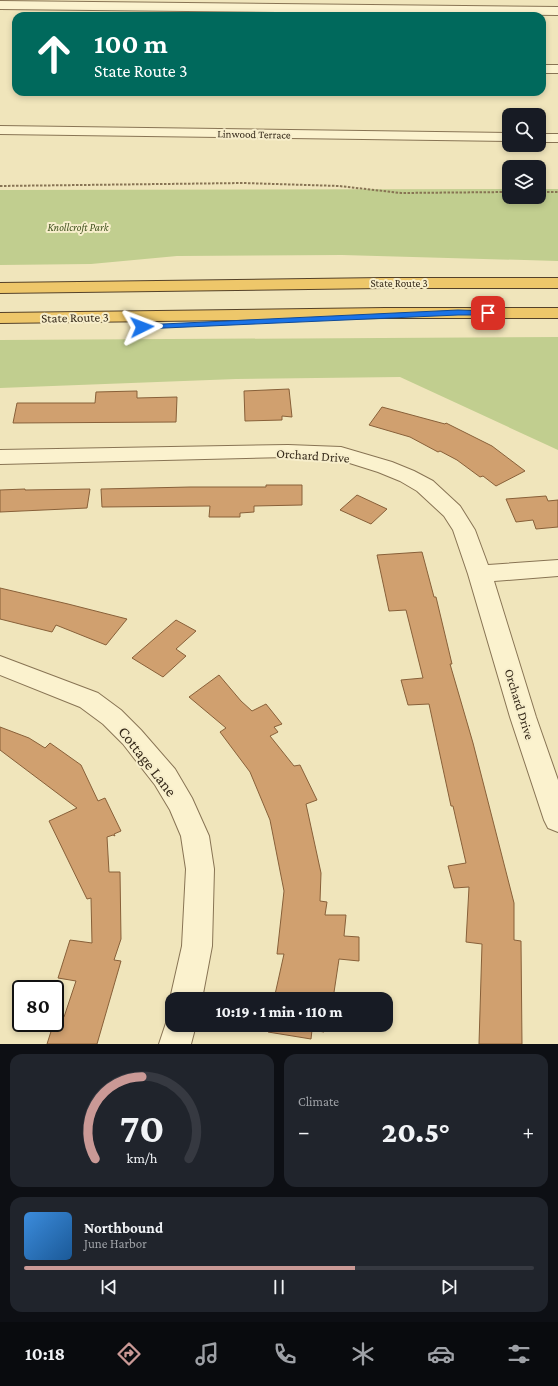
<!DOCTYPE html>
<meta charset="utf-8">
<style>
:root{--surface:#171b24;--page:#20242c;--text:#f1f3f6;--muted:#9ea1a6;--line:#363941;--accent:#ca9996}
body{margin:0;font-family:"Crimson Pro",serif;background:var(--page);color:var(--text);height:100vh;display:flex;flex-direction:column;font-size:15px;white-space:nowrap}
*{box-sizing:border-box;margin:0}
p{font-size:13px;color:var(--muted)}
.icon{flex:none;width:22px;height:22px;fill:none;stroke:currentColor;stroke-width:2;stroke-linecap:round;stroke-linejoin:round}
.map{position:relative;height:1044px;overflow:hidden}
.sheet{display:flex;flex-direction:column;gap:10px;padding:10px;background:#0d0f14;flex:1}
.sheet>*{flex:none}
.banner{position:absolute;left:12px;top:12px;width:534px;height:84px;border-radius:12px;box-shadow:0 2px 6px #0003;background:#00695c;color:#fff;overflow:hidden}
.tools{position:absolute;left:502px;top:108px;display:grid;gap:8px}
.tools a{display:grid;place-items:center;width:44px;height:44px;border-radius:8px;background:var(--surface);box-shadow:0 2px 6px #0003;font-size:20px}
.speed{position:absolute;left:12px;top:980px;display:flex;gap:8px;font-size:20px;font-weight:700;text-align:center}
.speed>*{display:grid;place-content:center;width:52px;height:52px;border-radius:50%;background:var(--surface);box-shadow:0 2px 6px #0003;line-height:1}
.speed .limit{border:2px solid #111;border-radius:6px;background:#fff;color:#111}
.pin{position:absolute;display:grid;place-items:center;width:34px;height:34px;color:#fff;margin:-17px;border-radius:8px;box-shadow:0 2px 6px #0006}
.me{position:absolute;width:44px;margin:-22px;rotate:87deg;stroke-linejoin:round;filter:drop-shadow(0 0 3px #0008)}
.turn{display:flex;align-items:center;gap:14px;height:84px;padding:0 16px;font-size:18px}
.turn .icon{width:52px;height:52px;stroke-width:2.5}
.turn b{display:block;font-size:28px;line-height:34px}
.big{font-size:30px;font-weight:800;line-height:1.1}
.sheet .card{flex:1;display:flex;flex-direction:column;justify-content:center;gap:6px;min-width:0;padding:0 14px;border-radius:12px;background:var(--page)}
.sheet .dial{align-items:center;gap:0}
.dial svg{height:104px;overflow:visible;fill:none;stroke:var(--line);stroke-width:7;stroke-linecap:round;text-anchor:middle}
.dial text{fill:var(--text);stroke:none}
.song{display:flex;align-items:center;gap:12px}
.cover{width:48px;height:48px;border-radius:6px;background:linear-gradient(135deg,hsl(210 70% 55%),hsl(210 70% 35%))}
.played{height:4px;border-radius:2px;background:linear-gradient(90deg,var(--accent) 65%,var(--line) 65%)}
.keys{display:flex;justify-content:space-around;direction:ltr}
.heat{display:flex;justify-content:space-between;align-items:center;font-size:22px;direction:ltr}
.sheet .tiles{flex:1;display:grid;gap:10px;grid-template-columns:1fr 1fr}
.card:last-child{grid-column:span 2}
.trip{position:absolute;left:165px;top:992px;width:228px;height:40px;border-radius:12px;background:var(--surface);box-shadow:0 2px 6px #0003;font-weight:800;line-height:40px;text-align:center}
.dock{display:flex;height:64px;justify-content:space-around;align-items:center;background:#090b0e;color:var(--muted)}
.dock .icon{width:28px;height:28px}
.dock .current{color:var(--accent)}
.dock b{font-size:18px;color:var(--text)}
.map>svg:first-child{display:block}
.green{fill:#c1ce8f}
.building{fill:#d0a06f;stroke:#886039}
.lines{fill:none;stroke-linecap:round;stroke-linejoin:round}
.minor-casing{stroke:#887454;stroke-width:2}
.trunk-casing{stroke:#554229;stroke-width:2}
.path{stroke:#887454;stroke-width:2;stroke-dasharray:2.5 1.5;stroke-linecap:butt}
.minor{fill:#fbf2ce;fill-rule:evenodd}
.trunk{fill:#eec76a;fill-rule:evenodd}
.route{fill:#1a73e8;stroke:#114b97}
.labels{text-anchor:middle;stroke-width:4;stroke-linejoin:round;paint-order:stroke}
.far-street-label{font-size:11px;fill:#362a1a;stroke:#f7eecb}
.far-park-label{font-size:11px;font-style:italic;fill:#425320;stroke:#f7eecb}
.street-label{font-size:13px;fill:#362a1a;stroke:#f7eecb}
.near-street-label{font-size:16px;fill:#362a1a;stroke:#f7eecb}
</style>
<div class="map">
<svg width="558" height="1044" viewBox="0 0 558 1044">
<rect width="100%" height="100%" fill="#f0e5bb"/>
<g class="green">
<path d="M509,189V197H539V189H558V261L342,255L177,256L91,264L0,265V190Z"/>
<path d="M558,337V450L400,377L236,379L0,388V340Z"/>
</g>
<g class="building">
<path d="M289,389L292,417L282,416V420L245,421L244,391Z"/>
<path d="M137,391V398L177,397L176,422L13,423L17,403H95L96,392Z"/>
<path d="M382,407L445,424L446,423L492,446L525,471L496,486L483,476L480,477L457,460L440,451L438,452L410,437L369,425Z"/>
<path d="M266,485H302V505L254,506V512L240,513V517H209L210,506L102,507L101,489L190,487H266Z"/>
<path d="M25,489V490L90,489L87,508L0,512V490Z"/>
<path d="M357,495L387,509L371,524L340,510Z"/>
<path d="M546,496L548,501L558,500V527L536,529L533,520L516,522L506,499Z"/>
<path d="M422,552L434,597H436L452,664H450L473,743L514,903V940L521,941L522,1044H479L482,944L466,942L469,887L454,888L448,866L466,863L453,806H451L429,704L408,705L401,680L423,678L406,610L389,611L377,555Z"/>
<path d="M0,588L68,604L127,619L106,645L56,625L52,632L0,619Z"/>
<path d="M176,620L196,631L176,649L186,656L163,677L132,658Z"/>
<path d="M219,675L241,701L252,711L266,704L282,724L274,727L278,732L270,736L294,766L300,765L317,800L306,804L321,873L320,901L327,902L325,915H346L344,936L359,937V961L339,959L333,999H274L284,954H277L284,891L270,820L250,772L220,732L226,728L189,697Z"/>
<path d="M0,727L29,738L45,748L50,743L81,765L98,801L105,798L121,831L114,834L115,836L113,835L107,837L109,872H120L121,939L114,960L121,961L97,1044H47L56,1016L64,1017L76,981L58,978L70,940L92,943L91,898L87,899L49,821L77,808L0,750Z"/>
<path d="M269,1025H325L324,1032L312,1030L311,1039L268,1032Z"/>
</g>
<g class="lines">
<defs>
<g id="minor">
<path d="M0,1L558,7V15L0,9Z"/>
<rect x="542" y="65" width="16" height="8"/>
<path d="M0,126L509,133V141L0,134Z"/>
<rect x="539" y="134" width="19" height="8"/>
<path d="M288,445L341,447L392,462L414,471L433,481L460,506L475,530L488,565L558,560V576L494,581L536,717L558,780V832L548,828L544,820L510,717L468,574L453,530L444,516L417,491L400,481L378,472L340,460L288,457L0,464V450Z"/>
<path d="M0,656L98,693L121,710L141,730L175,769L192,798L209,836L214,869L212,946L202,999H172V1003L170,999L182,946L186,869L181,836L170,810L155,785L123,744L103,724L80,707L0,675Z"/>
<path d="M172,1013V1025H196L191,1044H159L169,1014Z"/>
</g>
<g id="trunk">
<path d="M382,278H558V288H382L0,293V283Z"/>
<path d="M385,308H558V318H385L0,323V313Z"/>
</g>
</defs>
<use href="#minor" class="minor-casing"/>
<use href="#trunk" class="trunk-casing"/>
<g class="path">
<path d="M0,186L243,183L339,186L401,193L509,192"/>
<path d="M539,192H558"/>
</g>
<use href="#minor" class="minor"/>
<use href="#trunk" class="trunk"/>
</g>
<path class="route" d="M458,310L488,311L492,313L488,315H458L142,329L139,327L142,325Z"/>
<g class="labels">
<g class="far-street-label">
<text transform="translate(254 134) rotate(1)" y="4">Linwood Terrace</text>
<text x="399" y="287">State Route 3</text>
</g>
<g class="far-park-label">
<text x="78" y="231">Knollcroft Park</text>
</g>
<g class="street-label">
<text transform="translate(75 317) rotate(-1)" y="5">State Route 3</text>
<text transform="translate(313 455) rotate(4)" y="5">Orchard Drive</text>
<text transform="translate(520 704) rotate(73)" y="5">Orchard Drive</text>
</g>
<g class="near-street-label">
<text transform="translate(148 761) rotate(52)" y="6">Cottage Lane</text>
</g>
</g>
</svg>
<div class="tools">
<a><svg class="icon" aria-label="search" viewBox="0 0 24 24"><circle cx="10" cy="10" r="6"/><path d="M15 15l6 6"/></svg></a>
<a><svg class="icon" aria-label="layers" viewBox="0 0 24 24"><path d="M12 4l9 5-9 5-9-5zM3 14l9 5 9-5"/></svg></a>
</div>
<div class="speed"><div class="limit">80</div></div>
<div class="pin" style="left:488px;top:313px;background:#d93025"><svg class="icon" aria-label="arrive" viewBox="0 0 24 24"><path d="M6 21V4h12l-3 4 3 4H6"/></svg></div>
<svg class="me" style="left:142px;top:327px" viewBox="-20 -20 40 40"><path d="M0-17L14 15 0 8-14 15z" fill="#1a73e8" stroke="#fff" stroke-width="4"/></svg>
<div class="trip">10:19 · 1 min · 110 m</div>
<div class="banner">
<div class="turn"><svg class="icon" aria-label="ahead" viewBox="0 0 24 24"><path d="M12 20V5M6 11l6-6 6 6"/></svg><div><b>100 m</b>State Route 3</div></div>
</div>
</div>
<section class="sheet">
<div class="tiles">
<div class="card dial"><svg viewBox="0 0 100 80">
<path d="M14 69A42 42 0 1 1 86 69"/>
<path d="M14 69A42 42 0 0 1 50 6" stroke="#ca9996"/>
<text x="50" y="56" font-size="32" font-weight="700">70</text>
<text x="50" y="72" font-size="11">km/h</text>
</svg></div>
<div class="card"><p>Climate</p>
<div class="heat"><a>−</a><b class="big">20.5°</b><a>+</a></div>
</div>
<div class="card">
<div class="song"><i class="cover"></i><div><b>Northbound</b><p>June Harbor</p></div></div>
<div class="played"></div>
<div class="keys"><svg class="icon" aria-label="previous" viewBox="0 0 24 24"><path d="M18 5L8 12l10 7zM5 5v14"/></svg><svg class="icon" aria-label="pause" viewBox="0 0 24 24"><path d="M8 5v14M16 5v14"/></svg><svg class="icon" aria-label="next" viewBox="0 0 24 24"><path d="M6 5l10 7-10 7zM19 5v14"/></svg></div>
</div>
</div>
</section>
<nav class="dock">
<b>10:18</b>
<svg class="icon current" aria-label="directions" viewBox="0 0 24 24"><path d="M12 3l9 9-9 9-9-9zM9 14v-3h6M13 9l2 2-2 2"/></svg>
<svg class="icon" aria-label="music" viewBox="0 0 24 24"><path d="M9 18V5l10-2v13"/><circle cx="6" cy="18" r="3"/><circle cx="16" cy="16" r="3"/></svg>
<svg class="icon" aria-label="phone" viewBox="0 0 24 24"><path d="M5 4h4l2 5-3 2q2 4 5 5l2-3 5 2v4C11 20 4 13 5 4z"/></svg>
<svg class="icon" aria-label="climate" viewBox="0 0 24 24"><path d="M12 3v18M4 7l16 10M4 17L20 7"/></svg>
<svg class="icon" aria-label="car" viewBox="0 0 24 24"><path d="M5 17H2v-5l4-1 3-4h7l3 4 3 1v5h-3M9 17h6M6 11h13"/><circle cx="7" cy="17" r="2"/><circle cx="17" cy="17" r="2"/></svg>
<svg class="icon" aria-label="filters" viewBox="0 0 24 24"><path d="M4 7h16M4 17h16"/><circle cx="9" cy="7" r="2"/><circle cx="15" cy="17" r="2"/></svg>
</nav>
